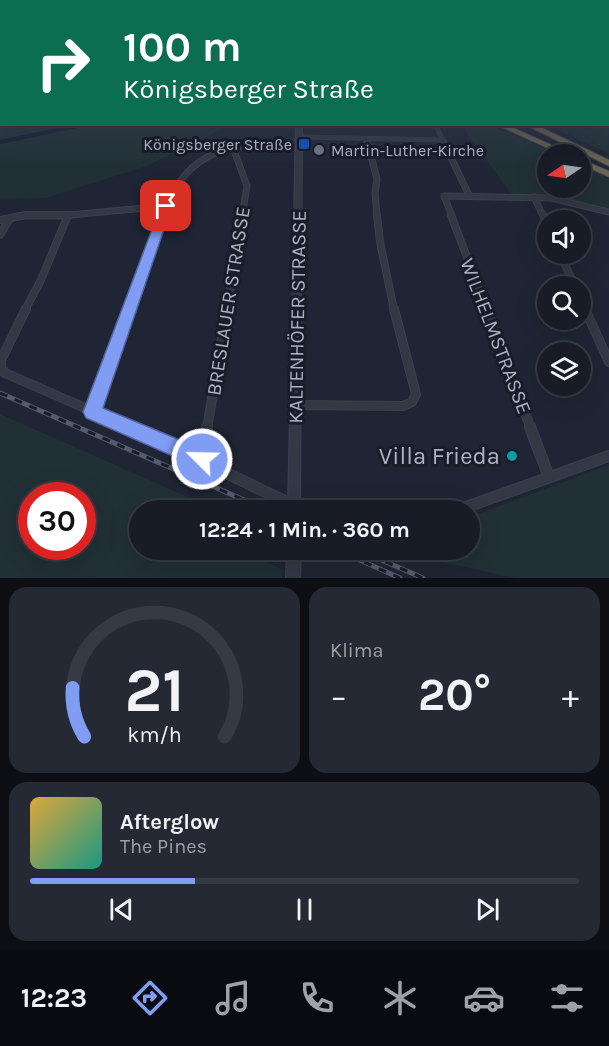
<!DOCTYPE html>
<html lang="de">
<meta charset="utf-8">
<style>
:root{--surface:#171c27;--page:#242933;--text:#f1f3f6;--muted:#9ea1a7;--line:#363a44;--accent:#809cf3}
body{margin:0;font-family:Karla,sans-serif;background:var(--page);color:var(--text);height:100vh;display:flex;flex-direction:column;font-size:22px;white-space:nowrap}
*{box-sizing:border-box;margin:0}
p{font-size:20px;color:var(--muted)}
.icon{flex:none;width:33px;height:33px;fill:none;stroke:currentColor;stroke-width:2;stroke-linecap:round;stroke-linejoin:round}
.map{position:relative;height:578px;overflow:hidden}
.panel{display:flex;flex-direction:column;gap:9px;padding:9px;background:#0d0f15;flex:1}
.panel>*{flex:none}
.banner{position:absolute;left:0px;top:0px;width:609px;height:126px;box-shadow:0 6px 24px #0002,0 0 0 2px var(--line);background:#0b6e4f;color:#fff;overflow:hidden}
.needle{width:39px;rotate:257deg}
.tools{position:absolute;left:537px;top:144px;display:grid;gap:12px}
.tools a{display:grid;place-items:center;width:54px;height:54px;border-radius:50%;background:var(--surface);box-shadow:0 6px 24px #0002,0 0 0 2px var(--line);font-size:30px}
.speed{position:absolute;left:18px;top:482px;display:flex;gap:12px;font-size:30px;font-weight:700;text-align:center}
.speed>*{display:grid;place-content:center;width:78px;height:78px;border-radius:50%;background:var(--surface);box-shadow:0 6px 24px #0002,0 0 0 2px var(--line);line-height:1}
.speed .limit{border:9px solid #d22;background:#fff;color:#111}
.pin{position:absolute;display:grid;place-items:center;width:51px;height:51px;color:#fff;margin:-26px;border-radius:12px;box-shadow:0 3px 9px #0006}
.me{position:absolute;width:66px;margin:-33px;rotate:293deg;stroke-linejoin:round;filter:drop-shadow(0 0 4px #0008)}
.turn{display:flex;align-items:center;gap:21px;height:126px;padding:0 24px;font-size:27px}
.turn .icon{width:78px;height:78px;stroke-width:2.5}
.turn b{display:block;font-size:42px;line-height:51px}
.big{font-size:45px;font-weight:700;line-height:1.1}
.panel .widget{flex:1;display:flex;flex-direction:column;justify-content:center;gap:9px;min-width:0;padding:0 21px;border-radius:18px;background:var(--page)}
.panel .dial{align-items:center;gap:0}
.dial svg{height:156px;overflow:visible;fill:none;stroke:var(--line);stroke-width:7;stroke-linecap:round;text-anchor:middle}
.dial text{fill:var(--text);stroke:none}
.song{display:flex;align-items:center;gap:18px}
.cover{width:72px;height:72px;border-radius:9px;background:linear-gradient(135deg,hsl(40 70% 55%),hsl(170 70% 35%))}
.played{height:6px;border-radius:3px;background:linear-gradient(90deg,var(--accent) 30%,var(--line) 30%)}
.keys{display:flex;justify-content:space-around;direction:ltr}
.heat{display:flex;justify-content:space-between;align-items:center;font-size:33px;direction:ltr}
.panel .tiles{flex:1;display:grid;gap:9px;grid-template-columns:1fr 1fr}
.widget:last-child{grid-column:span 2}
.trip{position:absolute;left:129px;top:500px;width:351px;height:60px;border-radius:30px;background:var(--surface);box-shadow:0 6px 24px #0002,0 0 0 2px var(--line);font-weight:700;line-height:60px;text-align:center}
.menu{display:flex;height:96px;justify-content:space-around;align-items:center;background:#090b10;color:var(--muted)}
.menu .icon{width:42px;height:42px}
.menu .on{color:var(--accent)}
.menu b{font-size:27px;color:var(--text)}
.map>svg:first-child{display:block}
.green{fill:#213035;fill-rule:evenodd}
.water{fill:#141c31}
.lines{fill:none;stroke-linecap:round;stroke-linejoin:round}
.minor-far4-casing{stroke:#3c414e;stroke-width:5}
.minor-far3-casing{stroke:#3c414e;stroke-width:7}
.minor-far2-casing{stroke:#3c414e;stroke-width:8}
.minor-far1-casing{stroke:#3c414e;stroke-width:10}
.minor-casing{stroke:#3c414e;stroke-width:12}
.tertiary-casing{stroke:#3c414e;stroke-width:2}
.motorway-casing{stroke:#3a3f4c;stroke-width:2}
.minor-far4{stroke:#333845;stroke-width:4}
.minor-far3{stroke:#333845;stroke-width:5}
.minor-far2{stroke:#333845;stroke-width:6}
.minor-far1{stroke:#333845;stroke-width:8}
.minor{stroke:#333845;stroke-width:10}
.tertiary{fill:#333845;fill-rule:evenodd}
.motorway{fill:#6b6450;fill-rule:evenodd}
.rail-casing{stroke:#545b6c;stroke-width:5}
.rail{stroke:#181d29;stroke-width:3;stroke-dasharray:8;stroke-linecap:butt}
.route{fill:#809cf3;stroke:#53659e;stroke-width:1.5}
.transit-dot{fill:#1a4fb4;stroke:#181d29;stroke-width:2}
.worship-dot{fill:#6b7280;stroke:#181d29;stroke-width:2}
.culture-dot{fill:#0f9aa8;stroke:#181d29;stroke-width:2}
.labels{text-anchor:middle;stroke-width:6;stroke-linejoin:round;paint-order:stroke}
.far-poi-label{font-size:16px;fill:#acb2c2;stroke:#181d29;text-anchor:end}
.street-label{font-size:20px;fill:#acb2c2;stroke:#181d29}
.near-poi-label{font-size:24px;fill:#acb2c2;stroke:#181d29;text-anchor:end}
</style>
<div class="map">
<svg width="609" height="578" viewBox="0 0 609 578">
<rect width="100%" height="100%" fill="#1f2534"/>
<g class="green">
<path d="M0,83L2,124L247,125L241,128H224L147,166L61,193L46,198L0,199Z"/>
<path d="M608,85L609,154L547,125L608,124Z"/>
<path d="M461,125H491L558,154H548V188H580L581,165L609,179V211L556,198L511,194Z"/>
<path d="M0,414L217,510H140V549H253L251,556L282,569V578H0ZM32,495H82V546H32Z"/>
<path d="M609,465V578H515L384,549H470V517Z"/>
</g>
<path class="water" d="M71,125H92L0,144V140Z"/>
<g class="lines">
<defs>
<g id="minor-far4">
<path d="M435,124L444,142"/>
<path d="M299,137L443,140"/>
<path d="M366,139L367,142"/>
</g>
<g id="minor-far3">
<path d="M367,141L377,179L375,193L377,216"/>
<path d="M443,141L469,195"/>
<path d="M232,145L247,186L242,216"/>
<path d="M534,197L543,216"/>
<path d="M18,216H59L166,206"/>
<path d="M162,216C188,146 232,143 299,143"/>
<path d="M452,216L444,196L551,198L609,212"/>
</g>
<g id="minor-far2">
<path d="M377,215L380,242L394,310"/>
<path d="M451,215L487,310"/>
<path d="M543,215L548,226"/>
<path d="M0,220L26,215H70"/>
<path d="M0,235L9,220"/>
<path d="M560,254L575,286"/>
<path d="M580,298L586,310"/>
<path d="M25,310L41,280L68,215"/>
<path d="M129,310L163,215"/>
<path d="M227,310L242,215"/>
</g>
<g id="minor-far1">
<path d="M26,309L1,360V368L5,373L133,429"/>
<path d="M486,309L531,429"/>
<path d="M585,309L609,362"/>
<path d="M295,405L403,406L412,402L416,394L394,309"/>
<path d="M92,412L129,309"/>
<path d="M207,429L227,309"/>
</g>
<g id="minor">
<path d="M129,427C188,453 245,483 304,510"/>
<path d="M530,427L549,477"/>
<path d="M202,459L207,427"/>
<path d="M458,510L609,456"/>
</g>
<g id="tertiary">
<path d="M296,124H302L300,510H288Z"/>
<path d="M287,549H301L300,578H286Z"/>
</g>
<g id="motorway">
<path d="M495,124H505L571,154H561Z"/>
<path d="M524,124H534L609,160V166Z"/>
<path d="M580,159L609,171V177L580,164Z"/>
</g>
</defs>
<use href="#minor-far4" class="minor-far4-casing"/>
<use href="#minor-far3" class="minor-far3-casing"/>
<use href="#minor-far2" class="minor-far2-casing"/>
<use href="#minor-far1" class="minor-far1-casing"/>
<use href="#minor" class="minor-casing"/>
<use href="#tertiary" class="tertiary-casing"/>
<use href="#motorway" class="motorway-casing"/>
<use href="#minor-far4" class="minor-far4"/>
<use href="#minor-far3" class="minor-far3"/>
<use href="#minor-far2" class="minor-far2"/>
<use href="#minor-far1" class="minor-far1"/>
<use href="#minor" class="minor"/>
<use href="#tertiary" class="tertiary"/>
<use href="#motorway" class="motorway"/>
<defs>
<g id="rail">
<path d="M0,393L267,510"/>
<path d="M335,549L400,578"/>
<path d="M356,549L423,578"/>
</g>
</defs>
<use href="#rail" class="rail-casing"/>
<use href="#rail" class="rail"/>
</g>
<linearGradient id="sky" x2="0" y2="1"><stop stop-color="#11141d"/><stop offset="0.51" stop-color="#3c465c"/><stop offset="1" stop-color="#3c465c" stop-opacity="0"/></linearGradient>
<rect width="609" height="164" fill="url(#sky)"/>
<path class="route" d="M162,203H166L172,206L103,408L209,452L211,459L209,466L202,469L86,418L83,412Z"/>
<rect class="transit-dot" x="298" y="138" width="12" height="12" rx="3"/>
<circle class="worship-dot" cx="319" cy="150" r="6"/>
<circle class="culture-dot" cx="512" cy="456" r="6"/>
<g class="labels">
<g class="far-poi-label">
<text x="292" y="150">Königsberger Straße</text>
<text x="331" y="156" text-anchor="start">Martin-Luther-Kirche</text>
</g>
<g class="street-label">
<text transform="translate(228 301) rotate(-81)" y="7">BRESLAUER STRASSE</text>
<text transform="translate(297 317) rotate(-89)" y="7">KALTENHÖFER STRASSE</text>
<text transform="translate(496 336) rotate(69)" y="7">WILHELMSTRASSE</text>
</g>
<g class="near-poi-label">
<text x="500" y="464">Villa Frieda</text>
</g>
</g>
</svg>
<div class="tools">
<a><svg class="needle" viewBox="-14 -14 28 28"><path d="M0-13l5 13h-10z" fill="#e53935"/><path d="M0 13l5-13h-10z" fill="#9ea1a7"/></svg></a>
<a><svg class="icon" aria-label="sound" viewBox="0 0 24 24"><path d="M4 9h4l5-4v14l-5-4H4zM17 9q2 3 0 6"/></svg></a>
<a><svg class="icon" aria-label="search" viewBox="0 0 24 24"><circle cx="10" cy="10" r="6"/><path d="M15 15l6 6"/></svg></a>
<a><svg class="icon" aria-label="layers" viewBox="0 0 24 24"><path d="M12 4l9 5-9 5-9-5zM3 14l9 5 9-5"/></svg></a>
</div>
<div class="speed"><div class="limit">30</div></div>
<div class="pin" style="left:166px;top:206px;background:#d93025"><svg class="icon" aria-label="arrive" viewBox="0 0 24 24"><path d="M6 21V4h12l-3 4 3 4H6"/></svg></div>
<svg class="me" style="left:202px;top:459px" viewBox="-20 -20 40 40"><circle r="17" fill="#809cf3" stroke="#fff" stroke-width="3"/><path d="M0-11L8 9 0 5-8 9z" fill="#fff"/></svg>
<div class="trip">12:24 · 1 Min. · 360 m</div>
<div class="banner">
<div class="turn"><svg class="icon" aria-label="right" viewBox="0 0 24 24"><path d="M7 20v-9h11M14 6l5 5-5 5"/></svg><div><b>100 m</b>Königsberger Straße</div></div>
</div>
</div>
<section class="panel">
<div class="tiles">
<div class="widget dial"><svg viewBox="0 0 100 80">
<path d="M14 69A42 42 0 1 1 86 69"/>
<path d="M14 69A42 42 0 0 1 8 44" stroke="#809cf3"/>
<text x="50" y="56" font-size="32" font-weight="700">21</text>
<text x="50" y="72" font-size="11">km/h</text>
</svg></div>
<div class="widget"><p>Klima</p>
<div class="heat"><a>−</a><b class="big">20°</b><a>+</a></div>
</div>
<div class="widget">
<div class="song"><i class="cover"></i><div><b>Afterglow</b><p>The Pines</p></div></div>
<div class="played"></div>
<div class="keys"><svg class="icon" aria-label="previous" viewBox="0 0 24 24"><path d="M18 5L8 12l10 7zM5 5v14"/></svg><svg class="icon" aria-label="pause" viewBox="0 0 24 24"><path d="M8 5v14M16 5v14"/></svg><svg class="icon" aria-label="next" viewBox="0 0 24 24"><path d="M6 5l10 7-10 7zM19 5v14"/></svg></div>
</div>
</div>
</section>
<nav class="menu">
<b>12:23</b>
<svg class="icon on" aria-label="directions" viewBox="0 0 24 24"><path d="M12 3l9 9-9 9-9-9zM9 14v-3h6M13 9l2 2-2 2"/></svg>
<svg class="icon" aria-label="music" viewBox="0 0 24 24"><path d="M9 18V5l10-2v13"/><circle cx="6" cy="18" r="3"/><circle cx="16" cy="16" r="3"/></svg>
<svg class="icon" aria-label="phone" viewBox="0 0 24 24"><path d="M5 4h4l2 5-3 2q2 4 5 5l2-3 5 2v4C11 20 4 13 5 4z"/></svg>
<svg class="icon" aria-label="climate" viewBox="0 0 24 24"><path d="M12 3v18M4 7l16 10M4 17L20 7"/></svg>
<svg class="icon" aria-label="car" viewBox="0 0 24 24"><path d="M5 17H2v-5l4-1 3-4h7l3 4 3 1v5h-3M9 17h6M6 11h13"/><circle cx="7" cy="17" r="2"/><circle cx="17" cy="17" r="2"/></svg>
<svg class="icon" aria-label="filters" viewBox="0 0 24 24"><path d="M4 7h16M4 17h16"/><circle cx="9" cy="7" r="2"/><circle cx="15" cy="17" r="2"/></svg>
</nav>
